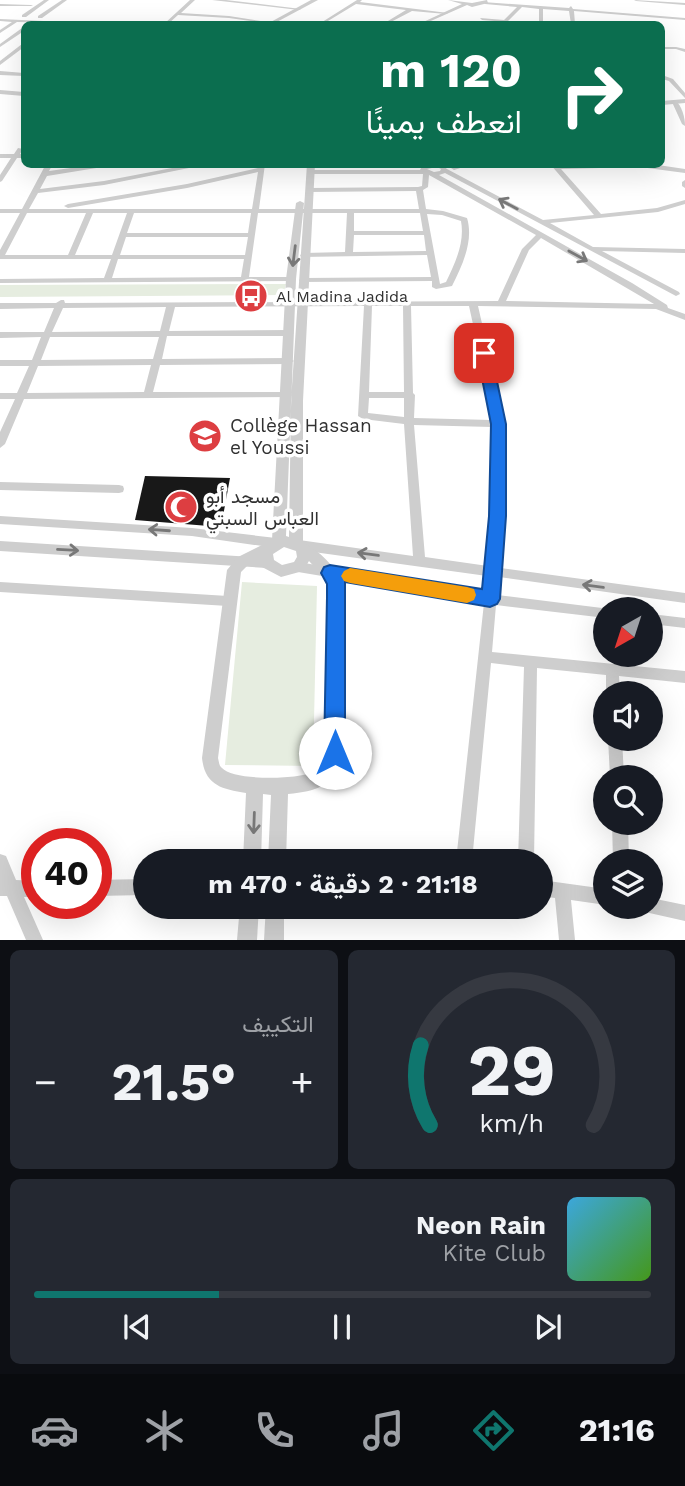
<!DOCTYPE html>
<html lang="ar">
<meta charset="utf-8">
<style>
:root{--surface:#171b24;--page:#242831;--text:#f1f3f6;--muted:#9ea1a6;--line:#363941;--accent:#0f766e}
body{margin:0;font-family:"Work Sans",Vazirmatn,sans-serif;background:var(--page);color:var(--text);direction:rtl;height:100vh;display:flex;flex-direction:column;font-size:26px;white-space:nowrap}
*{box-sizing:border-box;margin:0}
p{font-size:23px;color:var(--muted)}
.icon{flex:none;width:38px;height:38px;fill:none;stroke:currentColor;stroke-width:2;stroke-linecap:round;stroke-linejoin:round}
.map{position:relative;height:940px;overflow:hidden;direction:ltr}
.drawer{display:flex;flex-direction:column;gap:10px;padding:10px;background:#0d0f14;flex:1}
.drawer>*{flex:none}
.top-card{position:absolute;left:21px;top:21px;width:644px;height:147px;border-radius:10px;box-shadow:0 7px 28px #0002;direction:rtl;background:#0b6e4f;color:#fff;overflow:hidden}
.needle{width:46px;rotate:219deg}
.controls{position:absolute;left:593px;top:597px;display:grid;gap:14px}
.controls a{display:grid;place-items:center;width:70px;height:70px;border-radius:50%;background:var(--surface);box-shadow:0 7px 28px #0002;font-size:35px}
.speed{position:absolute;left:21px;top:828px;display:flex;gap:14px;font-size:35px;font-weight:700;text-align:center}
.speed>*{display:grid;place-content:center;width:91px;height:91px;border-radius:50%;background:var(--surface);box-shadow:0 7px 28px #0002;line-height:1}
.speed .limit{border:10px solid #d22;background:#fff;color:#111}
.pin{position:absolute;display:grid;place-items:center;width:60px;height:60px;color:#fff;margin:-30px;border-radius:14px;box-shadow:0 4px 10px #0006}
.me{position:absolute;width:77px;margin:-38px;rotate:0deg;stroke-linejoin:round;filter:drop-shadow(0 0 5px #0008)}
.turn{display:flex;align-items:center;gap:24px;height:147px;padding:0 28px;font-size:32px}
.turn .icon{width:91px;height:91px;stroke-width:2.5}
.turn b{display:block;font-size:49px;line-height:60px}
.big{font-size:52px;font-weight:700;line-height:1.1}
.drawer .card{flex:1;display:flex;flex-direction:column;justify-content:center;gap:10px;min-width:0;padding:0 24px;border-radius:10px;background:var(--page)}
.drawer .dial{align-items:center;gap:0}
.dial svg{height:182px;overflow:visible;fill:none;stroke:var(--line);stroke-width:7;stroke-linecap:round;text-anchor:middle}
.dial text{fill:var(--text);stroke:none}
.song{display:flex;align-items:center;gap:21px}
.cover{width:84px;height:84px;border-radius:10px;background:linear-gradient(135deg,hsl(200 70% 55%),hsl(100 70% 35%))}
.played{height:7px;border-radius:4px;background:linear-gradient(90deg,var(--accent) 30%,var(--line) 30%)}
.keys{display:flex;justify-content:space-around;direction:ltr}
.heat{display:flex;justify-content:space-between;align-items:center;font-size:38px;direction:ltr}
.drawer .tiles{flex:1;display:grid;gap:10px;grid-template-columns:1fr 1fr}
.card:last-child{grid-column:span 2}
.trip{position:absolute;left:133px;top:849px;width:420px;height:70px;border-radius:35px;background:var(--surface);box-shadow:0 7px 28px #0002;font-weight:700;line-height:70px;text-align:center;direction:rtl}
.menu{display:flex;height:112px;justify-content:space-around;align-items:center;background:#090b0e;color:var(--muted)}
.menu .icon{width:49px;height:49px}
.menu .active{color:var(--accent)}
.menu b{font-size:32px;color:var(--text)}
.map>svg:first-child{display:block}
.green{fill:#e6ede0}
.building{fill:#181818}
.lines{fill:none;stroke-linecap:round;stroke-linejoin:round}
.minor{fill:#cecece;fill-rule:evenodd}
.tertiary{fill:#cecece;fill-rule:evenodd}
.oneway{stroke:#787878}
.route{fill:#1a73e8;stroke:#114b97;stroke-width:2}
.slow{fill:#f59e0b}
.labels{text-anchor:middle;stroke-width:7;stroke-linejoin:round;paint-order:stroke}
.far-poi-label{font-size:16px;fill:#313131;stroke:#fff;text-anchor:start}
.poi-label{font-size:19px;fill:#313131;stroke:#fff;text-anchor:start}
</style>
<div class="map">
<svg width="685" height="940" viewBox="0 0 685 940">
<rect width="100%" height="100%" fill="#fff"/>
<g class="green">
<path d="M286,284L283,295L0,297V285Z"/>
<path d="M242,582L317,586L313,766L225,765Z"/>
</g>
<path class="building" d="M145,476L230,478L221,527L135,520Z"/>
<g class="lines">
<g class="minor">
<path d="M44,0H49L26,17H22V15Z"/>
<path d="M62,0H67L42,18H38V16Z"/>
<path d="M190,0H195L181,13L229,16L274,23L272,24L229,18L178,15L168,24H164Z"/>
<path d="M212,0H226L301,9L299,10Z"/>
<path d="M357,0H362L360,2L448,13L446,14L412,11L387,24H383L406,10L356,4L323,24H319Z"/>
<path d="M634,0L685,3V5L636,1Z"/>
<path d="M483,2L569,8L571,6L573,9L685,18V20L574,11L575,24H571L569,11L543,9V24H539V9L522,7L507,22L482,20L480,18L504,20L517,7L485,4Z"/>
<path d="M0,4L31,5L33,6H0Z"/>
<path d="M0,19L87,23L89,24L17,22L0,33V30L12,22L0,21Z"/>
<path d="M22,28H24V31L0,47V44Z"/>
<path d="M22,44H24V47L0,65V61Z"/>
<path d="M662,47H676L685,49V52L676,49H662Z"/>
<path d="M0,71L24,73V76L0,75Z"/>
<path d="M662,75L673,79L685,93V98L669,81L662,79Z"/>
<path d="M0,90L24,92V96L0,94Z"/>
<path d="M675,100C682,106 685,117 685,126L682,124L672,102Z"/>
<path d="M18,148L23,149L20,154H24V158H17L2,181L0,182V175L11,158H0V154H14Z"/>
<path d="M46,164H53L49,171L100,164H121L47,176L40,189L104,181L193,164H209L104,185L38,193L29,209H252L258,172L187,188L68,208L64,206L68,204L187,184L258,168L259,164H265L259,209H419L416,191L309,192L306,190L309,188L418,187L422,186L423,174H310L307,172L310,170H420L423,164H442L447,169L543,220L594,215L550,164H651L685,169V173L640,167L561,169L601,214L657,208L685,200V204L658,212L550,223L593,247L685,249V253L602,251L679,292L680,294L676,296L445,173L439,175L632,283L667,305L668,308L685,314V320L656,309L478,306L500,402L503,424L502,426L504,458L500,568L685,593V603L499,577L497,595L610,609H606V618L496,605L492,652L685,671V683L619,676L620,693H606V675L537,668L534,861H518L524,667L491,663L472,861H456L484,603L298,572L294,570L292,567L294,564L298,562L485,593L487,576L299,550L295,548L293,545L295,542L299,540L413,556L404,424L363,419L358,416L364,306L175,307L169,331L290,330L294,333L290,336H167L162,359L289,358L294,361L289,364L160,365L153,392H287L292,395L290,397L24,399L5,444L0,448V432L15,399H0V393H17L29,366H0V360H32L41,337L0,338V332H44L54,308L0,309V303H56L61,300H64L65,303L498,301L522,249L536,235L429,175L428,187L423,190L426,209L443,211L467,218C474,241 462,266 452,286L436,289L432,287V281L300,282L299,280L303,278L431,277L427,255L301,257L300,255L304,253L345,252L347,213H258L249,277H294L295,279L291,281L0,283V279L104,278L111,259H0V250L20,213H0V209H22ZM437,167L441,169L440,171L434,172L427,169ZM27,213H86L68,255H5ZM93,213H127L112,255H75ZM134,213H251L248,233H127ZM354,213H420L423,231H354ZM427,214L442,215L461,221C465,243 455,263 446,282L440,284ZM354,235H424L426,251L353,252ZM126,237H248L245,255H120ZM541,238L654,304L506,301L529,250ZM118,259H244L241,277L112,278ZM372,306H403L404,392H369ZM411,306H469L490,402L491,420L414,418L415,395L413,393ZM166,307L160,331L52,332L63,308ZM50,337H159L153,359L41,360ZM151,365L144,392L27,393L38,366ZM369,398H404V417L368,413ZM414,425L492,427L494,458L488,566L425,557Z"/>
<path d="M460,164H473L454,170L451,168Z"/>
<path d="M685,180V188L682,186V182Z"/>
<path d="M0,482L119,485L123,486L124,489L123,492L119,493L0,490Z"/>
<path d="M0,516L192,528L276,538L280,540L282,543L280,546L276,548L192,536L0,524Z"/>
<path d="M0,541L267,558L271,560L273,563L271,566L267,568L0,551Z"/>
<path d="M0,582L228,596L232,597L234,601L232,605L228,606L0,592Z"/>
<path d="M651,614L685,618V628L651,624Z"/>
<path d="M608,738H622L624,777H610Z"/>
<path d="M612,822H628L629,861H613Z"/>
<path d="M0,854L6,856L16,880L37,881V897H24L43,940H26L7,896H0Z"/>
<path d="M145,879V895L96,896V880Z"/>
<path d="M541,880L606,889V905L571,900L575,940H559L555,898L541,896Z"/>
<path d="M651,898L685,905V921L645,912L643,906H651Z"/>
</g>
<g class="tertiary">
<path d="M311,0H318L273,24H267Z"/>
<path d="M448,0L472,3L487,0L488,3L472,7L467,5L424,24H419L462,4Z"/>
<path d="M685,99V103L662,105V101Z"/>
<path d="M307,164H315L303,401V542C320,552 334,565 343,583V753C333,785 321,791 288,794L286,861H268L271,795L263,794L261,861H243L246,793C221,789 205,785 202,758L227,570L238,557L272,540L286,279L296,203L300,201L304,203L296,279L286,536L289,537L291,401ZM284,547L296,551L297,557L294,562L282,565L274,560L273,554ZM260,559L262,567L281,577L303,571L309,561L329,583L327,753C324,760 322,767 315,771C301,780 233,781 222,768C219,766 219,762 218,758L241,572L248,565Z"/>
<path d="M240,906H259L257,940H237Z"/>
<path d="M266,906H284V940H264Z"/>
</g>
</g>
<defs><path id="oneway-shaft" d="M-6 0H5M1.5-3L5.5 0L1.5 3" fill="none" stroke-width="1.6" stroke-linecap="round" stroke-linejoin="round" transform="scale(1.75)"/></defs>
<g class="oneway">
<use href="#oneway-shaft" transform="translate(508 204) rotate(-152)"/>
<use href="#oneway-shaft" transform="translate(294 256) rotate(97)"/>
<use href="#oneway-shaft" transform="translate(578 256) rotate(29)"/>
<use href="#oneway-shaft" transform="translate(159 530) rotate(-176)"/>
<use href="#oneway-shaft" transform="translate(68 550) rotate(3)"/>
<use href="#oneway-shaft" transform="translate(368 554) rotate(-172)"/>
<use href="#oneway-shaft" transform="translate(593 586) rotate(-172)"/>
<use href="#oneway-shaft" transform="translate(254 823) rotate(92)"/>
</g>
<path class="route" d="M484,349L491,353L506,424V516L500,599L497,604L490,607L345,582V753L342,760L335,764L327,760L324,753L327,597V584L321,573L324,567L330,565L482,589L489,516L491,424L477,353Z"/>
<path class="slow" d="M350,568L467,587L474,589L476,595L474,600L467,603L350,583L344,581L341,576L344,571Z"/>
<defs>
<symbol id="bus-disc" viewBox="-11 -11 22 22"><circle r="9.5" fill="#dd3e41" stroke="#fff"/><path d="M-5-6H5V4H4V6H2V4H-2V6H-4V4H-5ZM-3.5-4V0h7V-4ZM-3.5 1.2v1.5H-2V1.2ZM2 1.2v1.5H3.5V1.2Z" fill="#fff"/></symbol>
<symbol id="school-disc" viewBox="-11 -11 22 22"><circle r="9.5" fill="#dd3e41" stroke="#fff"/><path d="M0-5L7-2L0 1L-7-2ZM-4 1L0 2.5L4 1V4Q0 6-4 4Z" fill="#fff"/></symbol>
<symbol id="mosque-disc" viewBox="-11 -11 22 22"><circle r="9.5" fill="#dd3e41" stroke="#fff"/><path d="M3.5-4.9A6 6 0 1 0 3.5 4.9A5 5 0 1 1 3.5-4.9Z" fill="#fff"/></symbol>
</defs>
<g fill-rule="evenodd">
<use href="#bus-disc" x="232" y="277" width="38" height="38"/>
<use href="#school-disc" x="186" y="417" width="38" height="38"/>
<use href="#mosque-disc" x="162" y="488" width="38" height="38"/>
</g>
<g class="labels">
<g class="far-poi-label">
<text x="276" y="302">Al Madina Jadida</text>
</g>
<g class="poi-label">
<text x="230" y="432">Collège Hassan<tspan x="230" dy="22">el Youssi</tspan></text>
<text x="206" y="503">مسجد أبو<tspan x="206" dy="22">العباس السبتي</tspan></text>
</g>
</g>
</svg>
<div class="controls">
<a><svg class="needle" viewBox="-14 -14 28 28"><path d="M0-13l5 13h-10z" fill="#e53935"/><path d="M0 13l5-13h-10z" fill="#9ea1a6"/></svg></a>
<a><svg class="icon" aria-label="sound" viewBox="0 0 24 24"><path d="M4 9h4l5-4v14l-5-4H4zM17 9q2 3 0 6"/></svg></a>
<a><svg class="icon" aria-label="search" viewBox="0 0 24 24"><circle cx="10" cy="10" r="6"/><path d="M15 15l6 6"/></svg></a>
<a><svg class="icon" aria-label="layers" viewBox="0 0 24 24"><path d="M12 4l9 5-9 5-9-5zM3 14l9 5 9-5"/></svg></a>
</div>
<div class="speed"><div class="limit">40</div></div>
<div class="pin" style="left:484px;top:353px;background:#d93025"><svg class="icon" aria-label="arrive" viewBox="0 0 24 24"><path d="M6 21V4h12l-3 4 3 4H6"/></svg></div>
<svg class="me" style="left:335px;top:753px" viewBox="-20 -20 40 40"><circle r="19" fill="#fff"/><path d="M0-13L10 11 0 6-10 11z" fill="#1a73e8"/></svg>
<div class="trip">21:18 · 2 دقيقة · 470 m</div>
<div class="top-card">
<div class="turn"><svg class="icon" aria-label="right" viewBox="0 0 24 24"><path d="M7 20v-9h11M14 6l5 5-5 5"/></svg><div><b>120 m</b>انعطف يمينًا</div></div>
</div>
</div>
<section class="drawer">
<div class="tiles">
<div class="card dial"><svg viewBox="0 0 100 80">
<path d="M14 69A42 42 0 1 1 86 69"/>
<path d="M14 69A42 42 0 0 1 10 34" stroke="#0f766e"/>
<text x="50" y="56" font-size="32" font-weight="700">29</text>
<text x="50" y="72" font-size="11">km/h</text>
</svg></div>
<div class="card"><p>التكييف</p>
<div class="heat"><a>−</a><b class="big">21.5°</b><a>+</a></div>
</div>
<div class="card">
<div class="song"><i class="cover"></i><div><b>Neon Rain</b><p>Kite Club</p></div></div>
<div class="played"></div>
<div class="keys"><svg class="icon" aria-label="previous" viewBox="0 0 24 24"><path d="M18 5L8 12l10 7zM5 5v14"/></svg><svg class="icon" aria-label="pause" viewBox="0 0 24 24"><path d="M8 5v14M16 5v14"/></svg><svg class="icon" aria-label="next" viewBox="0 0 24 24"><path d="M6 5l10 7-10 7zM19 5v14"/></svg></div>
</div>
</div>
</section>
<nav class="menu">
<b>21:16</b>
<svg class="icon active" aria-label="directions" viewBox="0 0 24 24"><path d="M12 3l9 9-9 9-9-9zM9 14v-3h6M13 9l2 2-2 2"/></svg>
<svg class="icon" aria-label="music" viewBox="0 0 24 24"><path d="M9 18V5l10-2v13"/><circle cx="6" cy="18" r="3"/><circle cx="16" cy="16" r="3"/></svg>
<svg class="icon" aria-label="phone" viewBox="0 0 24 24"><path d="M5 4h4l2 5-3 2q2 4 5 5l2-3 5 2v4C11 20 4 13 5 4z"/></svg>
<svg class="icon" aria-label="climate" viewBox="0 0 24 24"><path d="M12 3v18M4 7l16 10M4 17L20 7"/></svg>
<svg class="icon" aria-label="car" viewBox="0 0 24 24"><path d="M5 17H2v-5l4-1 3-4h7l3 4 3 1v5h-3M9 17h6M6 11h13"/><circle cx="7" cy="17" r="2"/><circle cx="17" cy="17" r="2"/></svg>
</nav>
